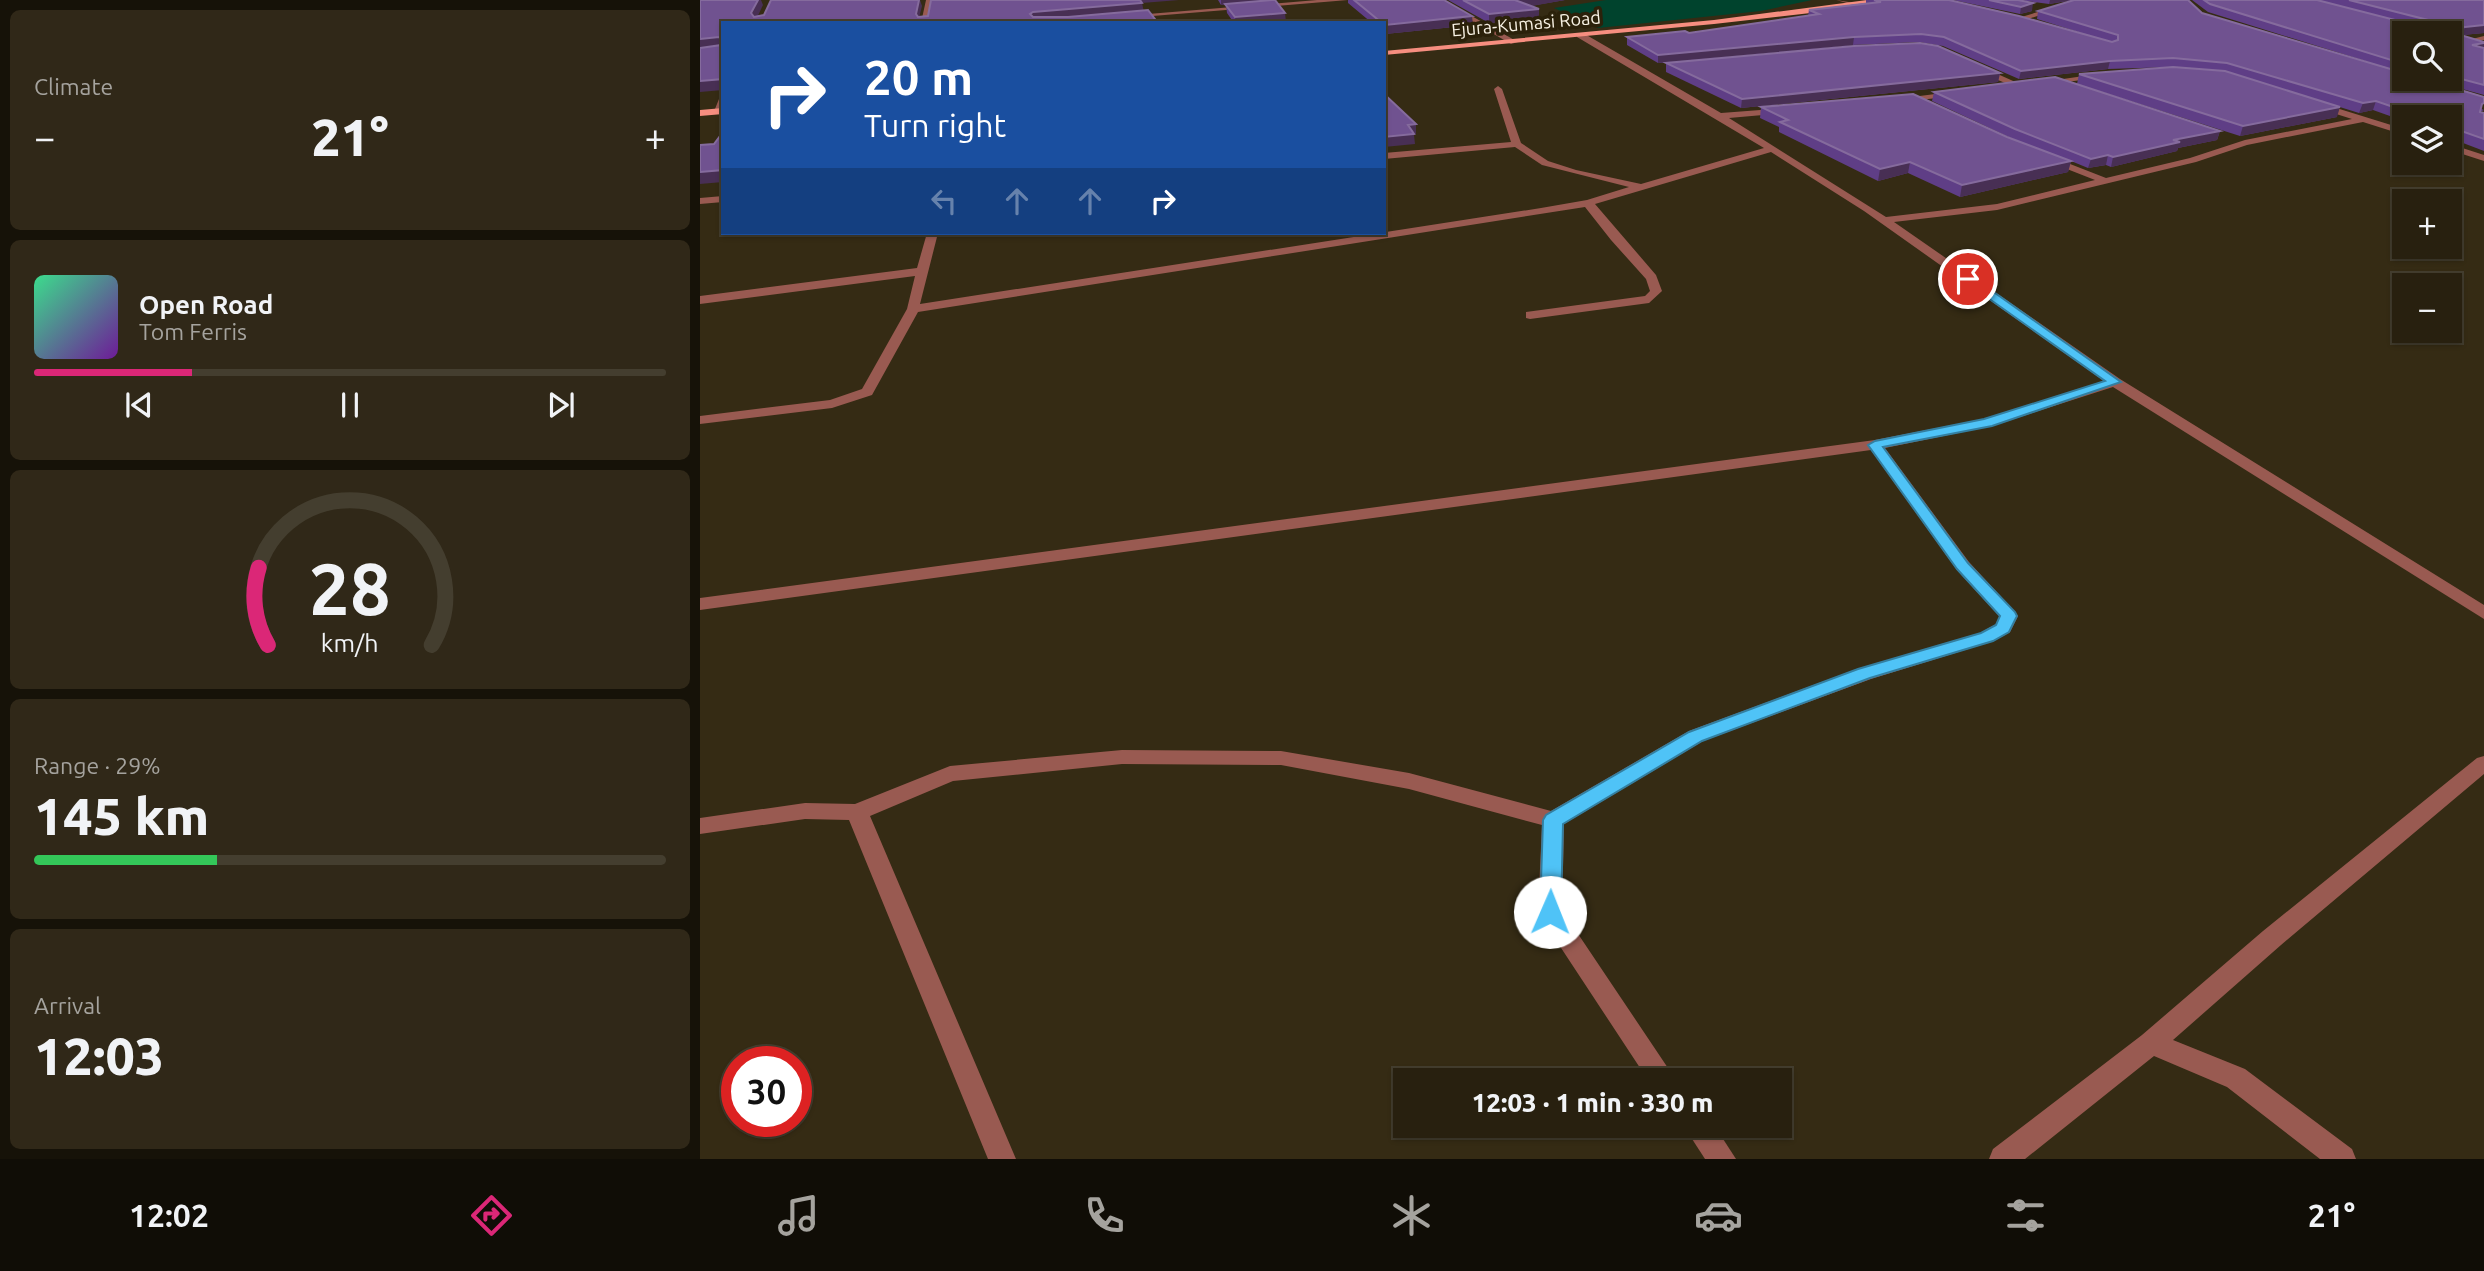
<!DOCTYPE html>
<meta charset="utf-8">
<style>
:root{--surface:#28200f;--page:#302818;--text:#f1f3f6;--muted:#a5a39e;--line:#443e2f;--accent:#db2777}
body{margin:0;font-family:Ubuntu,sans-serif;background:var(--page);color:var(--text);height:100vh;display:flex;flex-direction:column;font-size:26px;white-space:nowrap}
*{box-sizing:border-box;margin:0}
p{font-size:23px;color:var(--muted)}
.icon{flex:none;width:38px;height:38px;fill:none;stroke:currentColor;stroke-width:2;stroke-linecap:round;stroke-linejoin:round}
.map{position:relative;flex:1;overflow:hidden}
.sheet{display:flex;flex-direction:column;gap:10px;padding:10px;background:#161208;width:700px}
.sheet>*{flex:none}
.guide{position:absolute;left:21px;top:21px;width:665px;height:214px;border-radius:0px;box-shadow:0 2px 5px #0004,0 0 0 2px var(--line);background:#1a4fa0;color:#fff;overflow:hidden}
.controls{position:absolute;left:1692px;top:21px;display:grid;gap:14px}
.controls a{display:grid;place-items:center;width:70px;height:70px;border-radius:0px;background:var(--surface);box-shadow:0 2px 5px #0004,0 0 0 2px var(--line);font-size:35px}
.speed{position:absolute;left:21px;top:1046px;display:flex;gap:14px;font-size:35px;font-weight:700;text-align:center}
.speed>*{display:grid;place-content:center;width:91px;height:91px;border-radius:50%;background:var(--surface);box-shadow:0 2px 5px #0004,0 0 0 2px var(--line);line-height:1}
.speed .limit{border:10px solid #d22;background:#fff;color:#111}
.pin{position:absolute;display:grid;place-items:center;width:60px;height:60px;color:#fff;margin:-30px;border:4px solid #fff;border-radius:50%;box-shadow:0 2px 7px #0007}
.me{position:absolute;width:77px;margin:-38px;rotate:1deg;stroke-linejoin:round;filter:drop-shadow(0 0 5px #0008)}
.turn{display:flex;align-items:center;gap:24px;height:147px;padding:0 28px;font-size:32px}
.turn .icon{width:91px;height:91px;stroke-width:2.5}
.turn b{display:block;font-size:49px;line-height:60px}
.lanes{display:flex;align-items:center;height:66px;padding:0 28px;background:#0003;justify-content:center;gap:35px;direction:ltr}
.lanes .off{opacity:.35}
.big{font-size:52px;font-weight:800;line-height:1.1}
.sheet .tile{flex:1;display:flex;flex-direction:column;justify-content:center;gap:10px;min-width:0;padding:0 24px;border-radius:10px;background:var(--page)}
.sheet .dial{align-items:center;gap:0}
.dial svg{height:182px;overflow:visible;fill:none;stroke:var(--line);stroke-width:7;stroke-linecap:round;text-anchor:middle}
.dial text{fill:var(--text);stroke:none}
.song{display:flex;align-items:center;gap:21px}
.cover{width:84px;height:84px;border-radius:10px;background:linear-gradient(135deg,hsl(150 70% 55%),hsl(280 70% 35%))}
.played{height:7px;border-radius:4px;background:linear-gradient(90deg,var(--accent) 25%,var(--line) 25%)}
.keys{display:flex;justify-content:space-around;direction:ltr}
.heat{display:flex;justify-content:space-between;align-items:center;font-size:38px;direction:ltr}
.charge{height:10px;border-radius:5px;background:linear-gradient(90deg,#34c759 29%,var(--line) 0)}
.trip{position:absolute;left:693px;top:1068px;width:399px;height:70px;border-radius:0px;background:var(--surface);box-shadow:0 2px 5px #0004,0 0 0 2px var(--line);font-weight:800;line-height:70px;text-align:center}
.menu{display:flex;height:112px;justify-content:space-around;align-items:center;background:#100d06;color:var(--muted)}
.menu .icon{width:49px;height:49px}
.menu .current{color:var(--accent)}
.menu b{font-size:32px;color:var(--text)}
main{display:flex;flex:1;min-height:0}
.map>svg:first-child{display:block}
.green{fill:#00432d}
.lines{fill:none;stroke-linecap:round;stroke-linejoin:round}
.street{fill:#995a51;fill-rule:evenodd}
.primary{fill:#f68e80;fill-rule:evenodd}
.wall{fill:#5f3e86}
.shaded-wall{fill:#482f54}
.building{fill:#705290;stroke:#856b9d;stroke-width:2}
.route{fill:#4fc3f7;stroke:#337fa1;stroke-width:2}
.labels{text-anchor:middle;stroke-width:7;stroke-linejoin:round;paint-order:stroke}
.far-street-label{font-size:18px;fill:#f7f1e3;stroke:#2b210a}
</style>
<main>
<section class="sheet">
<div class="tile"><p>Climate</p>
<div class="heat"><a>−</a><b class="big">21°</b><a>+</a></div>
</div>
<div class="tile">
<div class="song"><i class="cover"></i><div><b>Open Road</b><p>Tom Ferris</p></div></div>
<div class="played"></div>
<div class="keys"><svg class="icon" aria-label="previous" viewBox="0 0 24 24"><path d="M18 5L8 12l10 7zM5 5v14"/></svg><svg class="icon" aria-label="pause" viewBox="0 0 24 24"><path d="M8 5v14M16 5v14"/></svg><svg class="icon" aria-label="next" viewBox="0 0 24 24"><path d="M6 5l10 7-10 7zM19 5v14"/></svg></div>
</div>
<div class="tile dial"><svg viewBox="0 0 100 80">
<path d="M14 69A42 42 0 1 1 86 69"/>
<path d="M14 69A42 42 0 0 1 10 35" stroke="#db2777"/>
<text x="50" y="56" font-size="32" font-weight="700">28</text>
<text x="50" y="72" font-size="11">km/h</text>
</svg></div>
<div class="tile"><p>Range · 29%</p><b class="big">145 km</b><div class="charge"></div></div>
<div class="tile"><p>Arrival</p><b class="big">12:03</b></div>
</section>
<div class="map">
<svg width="1784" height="1159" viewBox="0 0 1784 1159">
<rect width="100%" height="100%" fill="#352b14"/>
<path class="green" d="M906,0H1112L1061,11L898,28L854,8Z"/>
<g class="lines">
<g class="street">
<path d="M226,0H232L229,23H221Z"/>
<path d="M617,0H648L428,18L424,16Z"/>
<path d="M735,0H743L818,42L811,44Z"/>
<path d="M1136,0L1161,4L1158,6Z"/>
<path d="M1377,0H1387L1322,21L1315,19Z"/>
<path d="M877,33H883L1021,113L1088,108L1089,110L1085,113L1029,118L1186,217L1297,204L1395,180L1344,160L1342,158L1347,155L1406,178L1490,158L1545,140L1652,119L1614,107V103L1617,102L1704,129V135L1663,122L1547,145L1496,162L1297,210L1194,222L1420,379L1784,605V619L1413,387L1292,426L1185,448L1269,562L1315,612L1318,616L1310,632L1294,641L1171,679L1003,741L864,824L862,910L976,1080H948L842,919L838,912L842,825L709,789L581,765L422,764L253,781L170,816L316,1159H288L149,820L105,819L0,834V818L105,803L155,804L250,766L422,750L581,751L709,773L851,811L989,731L1157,669L1280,633L1296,624L1300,617L1257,570L1171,450L0,610V598L1175,440L1284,419L1404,381L1164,211L1071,152L895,204L956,275L962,291L949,303L830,319L826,318V312L945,296L950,291L946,279L911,240L885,207L218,312L172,395L132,408L0,424V416L130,400L162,389L207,309L215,276L0,304V296L217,268L227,233H238L220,304L841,208L887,200L929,187L842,165L815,147L684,159V153L811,142L794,89L798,86L802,89L821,143L848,161L876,170L941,184L1064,148L877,37Z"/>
<path d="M1784,36V40L1768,43L1764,41Z"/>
<path d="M1276,67H1282L1322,85L1315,87L1276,71Z"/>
<path d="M1405,73L1402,77L1339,86L1335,83Z"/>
<path d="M1259,91L1256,96L1200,102L1196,99Z"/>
<path d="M23,96L20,112L13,114L19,99Z"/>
<path d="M1750,144L1784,155V161L1750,150Z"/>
<path d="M23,196V202L0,204V198Z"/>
<path d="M1784,756V774L1581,945L1473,1040L1545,1069L1652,1149L1656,1159H1620L1527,1087L1454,1056L1325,1159H1289L1293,1149L1442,1035L1563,931L1777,758Z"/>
<path d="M983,1125H1014L1036,1159H1005Z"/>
</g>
<g class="primary">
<path d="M1167,0H1182L1128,11L1014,24L684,55V51L1014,20Z"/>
<path d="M23,108V114L0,116V110Z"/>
</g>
</g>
<g class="wall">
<path d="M518,0H575L586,22L534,23L527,13L526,5H521Z"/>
<path d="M648,0H744L773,25L685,34L684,33V23H672L648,3Z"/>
<path d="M748,0H865L830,6L839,9V18L789,23Z"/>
<path d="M1166,0H1249L1410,42L1337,19L1338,11L1502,13L1675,64L1508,12L1492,0H1784V33L1762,35L1784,42V95L1726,79H1750V33H1704V79L1784,110L1780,112L1784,113V151L1750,138V117H1704V121L1673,110L1659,113L1553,80L1637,117L1540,136L1377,84L1379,74L1473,67L1408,69L1319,79L1243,46L1219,42L1153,45L958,63L927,45V37L989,33L1108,16L1109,10L1166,3Z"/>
<path d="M1253,0H1373L1349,4L1319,0L1332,11L1320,14Z"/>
<path d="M966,63L1300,73L1298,82L1041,108L966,72Z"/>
<path d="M1234,92L1520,131L1517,140L1478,148L1477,151L1411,167L1406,165L1388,168L1371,161L1368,172L1260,197L1208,173L1178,181L1079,132V127L1060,118L1061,107L1307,137L1313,139L1232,101Z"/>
</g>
<g class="shaded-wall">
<path d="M58,0H61L63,5L55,22L51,13Z"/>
<path d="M219,0H220L222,6L218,22L216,14Z"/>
<path d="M437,0H479L442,3L444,12L335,20L330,14L333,12Z"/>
<path d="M521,0H570V1L521,5Z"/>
<path d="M815,0H865L815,9Z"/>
<path d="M1350,0H1373L1349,4Z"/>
<path d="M1333,3L1332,11L1320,14L1321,7Z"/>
<path d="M839,9V18L789,23V14Z"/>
<path d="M585,13L586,22L579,23H536L535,17Z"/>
<path d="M772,16L773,25L685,34V25Z"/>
<path d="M1784,19V33L1762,35L1765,27Z"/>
<path d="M19,37L23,46L0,48V39Z"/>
<path d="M1154,37L1153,45L958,63V55Z"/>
<path d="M1784,43V48L1772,45Z"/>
<path d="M1410,61L1408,69L1319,79L1321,71Z"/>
<path d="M1300,73L1298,82L1041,108L1042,99Z"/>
<path d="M23,79V90L0,92V81Z"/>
<path d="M1676,101L1673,110L1659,113L1663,103Z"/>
<path d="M1640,107L1637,117L1540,136L1543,126Z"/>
<path d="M716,124V134L714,135L715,144L684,147V137L708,125Z"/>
<path d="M1520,131L1517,140L1478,148L1477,151L1411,167L1413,157L1473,140Z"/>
<path d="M1408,155L1406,165L1388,168L1391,159Z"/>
<path d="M1371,161L1368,172L1260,197L1262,185Z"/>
<path d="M1210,162L1208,173L1178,181L1180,169Z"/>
<path d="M23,170V182L0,184V172Z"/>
</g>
<g class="building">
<path d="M0,0H58L51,13L54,17L64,15L71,0H219L216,14L218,17L228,16L231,0H440L442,3L333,12L330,14L333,17H368L448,10L458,23H23V79L0,81V48L21,45L22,40L19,37L0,39Z"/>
<path d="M572,0H575L585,13L535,17L525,4Z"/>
<path d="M654,0H744L772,16L685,25L684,23H682Z"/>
<path d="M763,0H816H815L839,9L789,14Z"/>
<path d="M1174,0H1249L1319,16L1412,42L1418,40V35L1338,11L1374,0H1488L1502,13L1704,73V79H1724L1784,97V103L1782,104L1780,112L1784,113V139L1750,127V117H1722L1676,101L1663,103L1527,63L1473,58L1410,61L1321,71L1244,37L1221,34L1154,37L958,55L927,37L985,31L989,33L1119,14L1109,10L1181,2Z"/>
<path d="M1289,0H1318L1333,3L1321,7Z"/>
<path d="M1504,0H1617L1726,28L1742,25L1740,23L1649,0H1784V25L1765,27L1754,25L1750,29L1744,30L1784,42V43L1772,45L1784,48V85L1750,76V33H1704V64L1510,4Z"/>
<path d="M1220,43L1238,46L1300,73L1042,99L966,63L1154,46Z"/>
<path d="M1473,67L1525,71L1640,107L1543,126L1379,74Z"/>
<path d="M1355,77L1520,131L1473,140L1480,142L1413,157L1408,155L1391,159L1315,129L1234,92Z"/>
<path d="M684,94L716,124L708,125L714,134L684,137Z"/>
<path d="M1213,94L1307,137L1371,161L1262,185L1210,162L1180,169L1080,122L1088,120L1061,107Z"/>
<path d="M23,132V170L0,172V145L14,144Z"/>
</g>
<path class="route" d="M1264,276H1271L1421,382L1292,426L1183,447L1268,563L1315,612L1317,616L1309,632L1293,641L1170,678L1002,741L863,824L861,912L858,918L850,920L843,918L840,912L843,820L846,815L989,732L1158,669L1281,633L1296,625L1300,616L1257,569L1168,445L1175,441L1284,419L1405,381L1264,281Z"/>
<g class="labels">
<g class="far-street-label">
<text transform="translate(826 24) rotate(-5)" y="6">Ejura-Kumasi Road</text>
</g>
</g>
</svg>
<div class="controls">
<a><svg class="icon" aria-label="search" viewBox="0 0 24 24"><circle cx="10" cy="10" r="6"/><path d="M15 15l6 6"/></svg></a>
<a><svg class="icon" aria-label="layers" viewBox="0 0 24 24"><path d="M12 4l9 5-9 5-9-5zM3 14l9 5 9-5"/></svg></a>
<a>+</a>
<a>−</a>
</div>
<div class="speed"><div class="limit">30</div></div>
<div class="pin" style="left:1268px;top:279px;background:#d93025"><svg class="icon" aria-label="arrive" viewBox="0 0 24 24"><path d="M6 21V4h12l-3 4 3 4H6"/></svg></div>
<svg class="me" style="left:850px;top:912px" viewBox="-20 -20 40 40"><circle r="19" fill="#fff"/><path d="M0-13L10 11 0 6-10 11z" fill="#4fc3f7"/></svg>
<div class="trip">12:03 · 1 min · 330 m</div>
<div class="guide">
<div class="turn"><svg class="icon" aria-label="right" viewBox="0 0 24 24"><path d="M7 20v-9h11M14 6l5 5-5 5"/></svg><div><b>20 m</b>Turn right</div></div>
<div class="lanes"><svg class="icon off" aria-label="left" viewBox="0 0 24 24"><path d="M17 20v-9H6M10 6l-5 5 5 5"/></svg><svg class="icon off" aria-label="ahead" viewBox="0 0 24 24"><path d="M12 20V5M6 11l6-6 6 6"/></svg><svg class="icon off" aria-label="ahead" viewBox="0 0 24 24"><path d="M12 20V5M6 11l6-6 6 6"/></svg><svg class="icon" aria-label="right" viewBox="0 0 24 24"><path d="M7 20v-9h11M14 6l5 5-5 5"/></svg></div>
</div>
</div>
</main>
<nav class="menu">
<b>12:02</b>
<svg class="icon current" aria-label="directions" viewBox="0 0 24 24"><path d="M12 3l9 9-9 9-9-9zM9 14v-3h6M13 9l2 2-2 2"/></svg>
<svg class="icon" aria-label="music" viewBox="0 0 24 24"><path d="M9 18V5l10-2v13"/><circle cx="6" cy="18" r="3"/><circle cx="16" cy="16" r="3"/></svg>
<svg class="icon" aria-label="phone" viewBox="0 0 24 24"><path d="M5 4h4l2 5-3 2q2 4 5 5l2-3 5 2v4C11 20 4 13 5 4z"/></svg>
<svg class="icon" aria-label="climate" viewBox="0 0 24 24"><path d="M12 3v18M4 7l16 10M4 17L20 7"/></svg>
<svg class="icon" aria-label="car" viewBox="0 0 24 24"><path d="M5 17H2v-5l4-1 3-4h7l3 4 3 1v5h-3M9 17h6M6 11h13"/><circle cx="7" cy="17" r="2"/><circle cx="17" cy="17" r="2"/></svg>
<svg class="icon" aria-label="filters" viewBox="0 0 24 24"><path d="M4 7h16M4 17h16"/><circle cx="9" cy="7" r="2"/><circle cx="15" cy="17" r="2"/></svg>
<b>21°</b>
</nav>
